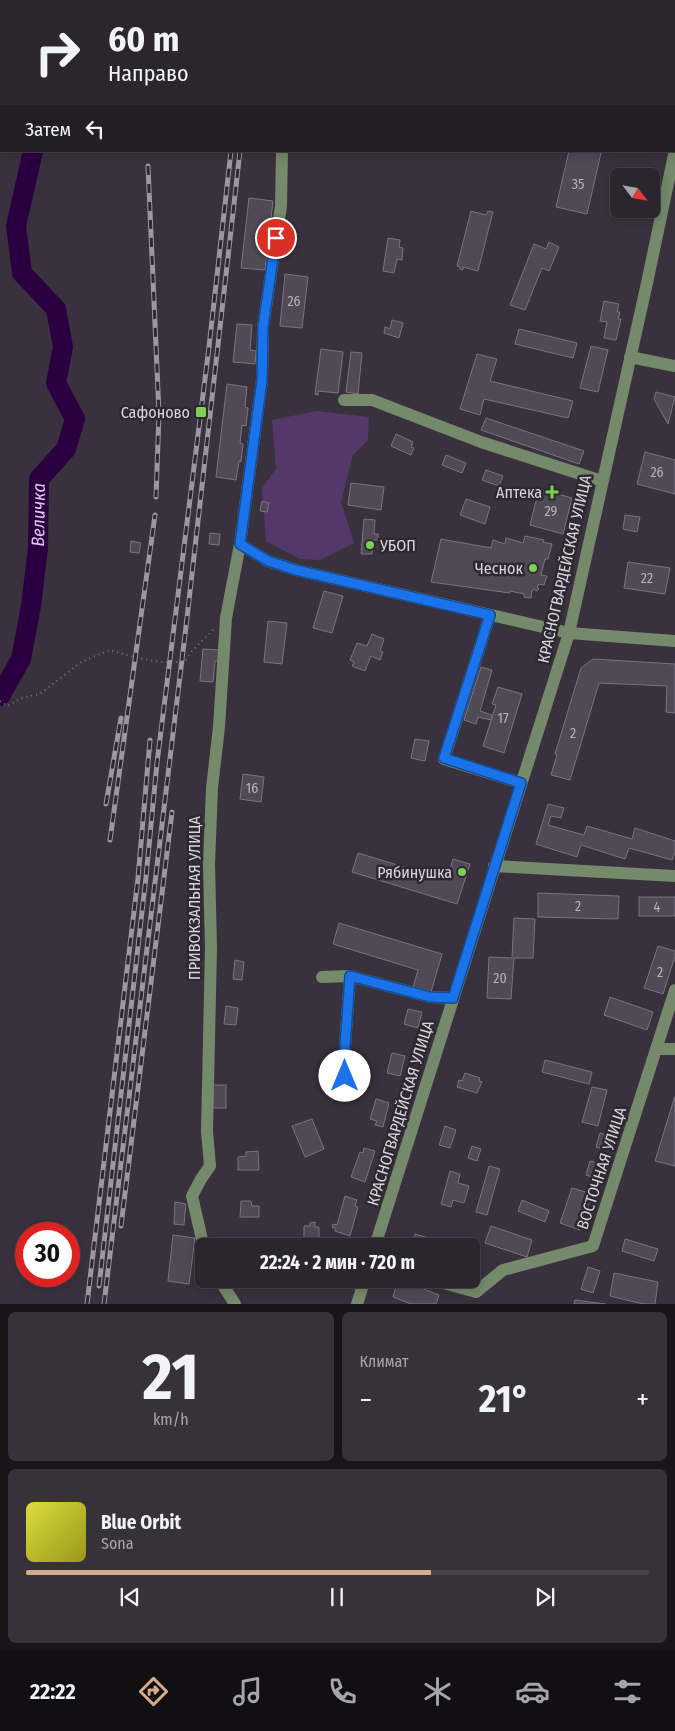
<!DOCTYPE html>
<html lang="ru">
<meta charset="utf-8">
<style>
:root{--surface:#2b262e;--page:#37323a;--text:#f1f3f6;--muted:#a6a5aa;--line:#47434a;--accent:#d6ab8b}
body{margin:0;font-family:"Fira Sans Condensed",sans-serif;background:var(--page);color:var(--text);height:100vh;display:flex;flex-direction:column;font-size:19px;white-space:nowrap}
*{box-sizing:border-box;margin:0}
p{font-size:16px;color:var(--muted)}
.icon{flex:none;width:28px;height:28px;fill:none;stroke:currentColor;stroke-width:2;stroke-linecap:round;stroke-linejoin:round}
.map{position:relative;height:1304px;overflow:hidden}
.side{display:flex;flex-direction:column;gap:8px;padding:8px;background:#181519;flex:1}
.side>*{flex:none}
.top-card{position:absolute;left:0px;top:0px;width:675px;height:152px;box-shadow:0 2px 12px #0003,0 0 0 1px var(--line);background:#2b262e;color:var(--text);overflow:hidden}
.needle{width:32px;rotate:121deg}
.controls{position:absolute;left:610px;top:168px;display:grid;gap:10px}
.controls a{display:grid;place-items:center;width:50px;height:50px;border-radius:8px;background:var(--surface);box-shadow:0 2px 12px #0003,0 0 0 1px var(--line);font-size:25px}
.speed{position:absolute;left:15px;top:1222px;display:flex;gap:10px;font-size:25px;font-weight:700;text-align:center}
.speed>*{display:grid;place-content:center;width:65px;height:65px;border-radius:50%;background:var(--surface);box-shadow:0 2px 12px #0003,0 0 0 1px var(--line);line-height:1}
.speed .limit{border:8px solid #d22;background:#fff;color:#111}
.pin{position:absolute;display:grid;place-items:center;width:42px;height:42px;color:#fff;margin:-21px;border:2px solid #fff;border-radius:50%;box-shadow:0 1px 5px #0007}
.me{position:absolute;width:55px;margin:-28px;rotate:0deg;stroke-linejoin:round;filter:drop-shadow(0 0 4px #0008)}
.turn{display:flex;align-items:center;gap:18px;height:105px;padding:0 25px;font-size:22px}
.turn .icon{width:65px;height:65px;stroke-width:2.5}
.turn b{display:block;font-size:35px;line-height:42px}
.then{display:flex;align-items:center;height:48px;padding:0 25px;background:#0003;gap:10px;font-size:19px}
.big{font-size:38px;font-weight:700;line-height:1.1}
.side .tile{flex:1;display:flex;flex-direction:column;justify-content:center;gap:8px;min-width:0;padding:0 18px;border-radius:8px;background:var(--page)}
.side .dial{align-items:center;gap:0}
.dial b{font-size:65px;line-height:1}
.song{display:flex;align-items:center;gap:15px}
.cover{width:60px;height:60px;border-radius:8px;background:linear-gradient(135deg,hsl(60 70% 55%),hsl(60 70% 35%))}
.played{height:5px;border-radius:2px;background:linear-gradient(90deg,var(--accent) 65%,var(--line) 65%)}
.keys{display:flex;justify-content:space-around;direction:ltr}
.heat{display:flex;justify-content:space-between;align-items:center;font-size:28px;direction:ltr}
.side .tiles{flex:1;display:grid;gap:8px;grid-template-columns:1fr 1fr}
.tile:last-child{grid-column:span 2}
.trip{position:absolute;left:195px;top:1238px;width:285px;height:50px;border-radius:8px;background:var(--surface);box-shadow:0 2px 12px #0003,0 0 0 1px var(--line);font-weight:700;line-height:50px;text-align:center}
.dock{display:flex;height:80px;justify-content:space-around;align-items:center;background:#110f12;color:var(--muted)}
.dock .icon{width:35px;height:35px}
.dock .current{color:var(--accent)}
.dock b{font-size:22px;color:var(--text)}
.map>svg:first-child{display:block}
.green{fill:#55386a}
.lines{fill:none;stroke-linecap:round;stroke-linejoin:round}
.river{stroke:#2a0041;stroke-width:20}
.building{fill:#504956;stroke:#7a7380}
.path{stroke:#7b757f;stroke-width:2;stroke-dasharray:1 4;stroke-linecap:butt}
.minor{stroke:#748a6b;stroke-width:12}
.rail-casing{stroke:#9c97a0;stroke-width:5}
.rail{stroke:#2e2833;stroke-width:3;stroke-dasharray:9;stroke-linecap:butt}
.route-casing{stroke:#114b97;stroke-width:12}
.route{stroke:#1a73e8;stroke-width:9}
.poi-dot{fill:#7dd154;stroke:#2e2833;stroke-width:2}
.labels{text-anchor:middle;stroke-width:5;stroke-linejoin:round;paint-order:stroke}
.number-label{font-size:14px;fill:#b7b2ba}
.poi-label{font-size:16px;fill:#d9d5dc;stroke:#2e2833;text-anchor:end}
.street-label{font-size:16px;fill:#d9d5dc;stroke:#2e2833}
.water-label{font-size:18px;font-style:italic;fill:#e0caf1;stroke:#2e2833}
</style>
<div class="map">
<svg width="675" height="1304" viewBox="0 0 675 1304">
<rect width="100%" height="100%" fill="#39323e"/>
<path class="green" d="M317,411L369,417L368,440L353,455L341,502L354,543L320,560L300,559L266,541L262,488L276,469L272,420Z"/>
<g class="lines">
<g class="river">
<path d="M74,0V1"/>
<path id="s1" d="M0,696L21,659L31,606L38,548L39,479L66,449L75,419L56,383L63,347L56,309L22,273L16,226L33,151"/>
</g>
</g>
<g class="building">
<path d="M569,151H593L601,153L587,214L556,207Z"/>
<path d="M249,198L273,201L265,270L241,268Z"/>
<path d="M471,211L486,215L488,211L493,212L478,271L463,267V270L460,269V267L457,266Z"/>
<path d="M388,238L400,240L399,247L403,248L402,260L397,259L394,273L383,271Z"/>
<path d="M549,242L559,247L549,271L542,268L525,310L510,305L534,244L546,249Z"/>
<path d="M285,274L308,277L302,328L280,326Z"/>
<path d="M604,301L619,304L617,312H620L618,319H621L616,340L604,338L607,322L600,321Z"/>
<path d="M392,320L403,323L399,338L384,333L385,327L390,329Z"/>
<path d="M237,324L252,325L250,350L256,351L255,364L233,362Z"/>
<path d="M519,329L577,343L573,358L515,344Z"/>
<path d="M591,346L608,350L598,392L580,388Z"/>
<path d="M321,349L343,352L338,393L318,391V395L315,394Z"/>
<path d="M351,352L362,353L358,394L346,392Z"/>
<path d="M477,354L497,359L490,381L573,401L568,418L484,399L480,415L460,409Z"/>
<path d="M227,384L247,387L245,407L248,408L246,426L242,425L240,443L243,444L241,462L239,461L236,480L216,477Z"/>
<path d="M656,392L675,397L668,424L654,399Z"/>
<path d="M486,418L584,451L579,464L481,430Z"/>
<path d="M396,434L413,442L411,447L414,448L411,455L391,446Z"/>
<path d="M645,452L675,460V494L637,484Z"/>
<path d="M446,455L466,463L462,473L442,465Z"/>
<path d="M486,470L503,476L499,486L482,480Z"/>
<path d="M351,483L384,487L381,510L348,505Z"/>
<path d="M539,489L572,498L563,534L530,525Z"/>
<path d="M466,499L490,507L485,524L460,515Z"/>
<path d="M262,501L269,503L267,512L260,511Z"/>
<path d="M625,515L640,517L637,532L623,529Z"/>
<path d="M364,519L375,520L374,534H378V540H373L372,554H361Z"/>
<path d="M210,533L220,534L219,545L209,544Z"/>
<path d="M525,536L544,540L543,542L552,544L548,559H545L541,575L547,576L544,585L539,584L537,587L539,589L536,591L534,589L532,591L531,598L524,597V594L510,591V593L431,582L441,539L491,548L493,540L505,544L506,538L523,543Z"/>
<path d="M131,541L141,543L139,553L130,552Z"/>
<path d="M628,562L670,568L665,594L624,588Z"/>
<path d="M324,591L343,596L332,633L313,628Z"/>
<path d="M268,621L287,623L282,664L264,662Z"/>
<path d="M372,634L384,639L380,651L383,652L380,660L371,656L365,671L352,666L354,662L350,660L357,643L367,646Z"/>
<path d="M203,649L221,650L220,661H215L213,682L200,681Z"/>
<path d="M593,659L675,664V713L666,712L667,686L599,683L570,780L551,775L557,755L555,754L581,668Z"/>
<path d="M481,667L492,670L480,711L492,715L491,720L478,717L476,724L464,720Z"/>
<path d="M498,687L522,694L504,753L483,746L496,705L492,704Z"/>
<path d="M415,739L429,741L425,761L411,758Z"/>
<path d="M243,774L264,777L261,802L240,799Z"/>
<path d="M548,804L564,808L561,818L551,816L548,825L584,835L587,826L632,839L635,828L675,841V852L672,860L629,848L625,859L581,845L577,857L536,844Z"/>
<path d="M358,853L447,880L453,859L470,864L457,904L352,872Z"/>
<path d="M538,893L619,896L618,919L538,917Z"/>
<rect x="639" y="897" width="36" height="19"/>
<path d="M514,918L535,919L533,958H514L511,999L487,998L489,957L512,958Z"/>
<path d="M339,923L442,954L431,992L413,987L418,970L333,944Z"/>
<path d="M658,946L675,951V956L663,994L644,988Z"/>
<path d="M235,960L244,962L242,980L233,979Z"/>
<path d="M610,997L653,1012L647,1030L604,1015Z"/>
<path d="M226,1006L238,1008L236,1025L224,1024Z"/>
<path d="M408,1009L422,1012L418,1028L404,1024Z"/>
<path d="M392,1053L405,1056L400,1076L387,1073Z"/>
<path d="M545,1060L592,1072L589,1084L542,1072Z"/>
<path d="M465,1073L480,1078L479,1081L482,1082L477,1093L457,1087L459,1080L462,1081Z"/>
<rect x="209" y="1085" width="17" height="23"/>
<path d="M592,1087L607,1090L598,1126L582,1122Z"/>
<path d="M675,1096V1166L655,1161Z"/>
<path d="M376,1099L389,1103L383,1127L375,1125L377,1121L370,1119Z"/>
<path d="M312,1119L324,1149L305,1157L292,1126Z"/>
<path d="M445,1126L456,1130L450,1148L439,1145Z"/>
<path d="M600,1133L612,1137L607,1150L596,1147Z"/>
<path d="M472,1146L481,1149L477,1161L468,1158Z"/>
<path d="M364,1148L375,1151L365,1182L351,1177L360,1152L363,1153Z"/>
<path d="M258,1151L259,1170H238V1157L246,1156V1152Z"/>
<path d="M590,1161L601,1164L596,1178L586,1175Z"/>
<path d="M489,1166L500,1169L487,1215L476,1212Z"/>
<path d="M450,1171L460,1174L458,1183L469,1186L464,1203L453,1200L451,1207L441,1204Z"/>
<path d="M572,1188L592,1194L580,1230L560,1223Z"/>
<path d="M345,1196L357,1200L355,1206L358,1207L350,1236L335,1231V1228L332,1227L333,1224L337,1225Z"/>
<path d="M522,1200L549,1211L545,1222L518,1211Z"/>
<path d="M241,1201H251L252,1206H259V1217H240Z"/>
<path d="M175,1202L186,1204L184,1225L174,1224Z"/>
<path d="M315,1222V1227H319V1238L304,1239V1226H310V1223Z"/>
<path d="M491,1226L532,1240L527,1257L485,1243Z"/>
<path d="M415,1234L435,1240L433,1246H411Z"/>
<path d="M173,1235L195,1238L189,1284L168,1281Z"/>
<path d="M625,1239L658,1249L654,1261L622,1251Z"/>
<path d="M280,1240L286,1243L293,1246H278Z"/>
<path d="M588,1267L600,1271L593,1293L581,1289Z"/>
<path d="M614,1273L658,1282L655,1304H643L610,1296Z"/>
<path d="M398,1279L439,1295L436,1304H411L393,1297Z"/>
<path d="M575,1300L605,1304H574Z"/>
</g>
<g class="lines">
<path class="path" d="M0,701L8,706L19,699L40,694L81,662L110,650C127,656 169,667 186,660L190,653L214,629"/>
<g class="minor">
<path d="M366,0L372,1"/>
<path d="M674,85L675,86"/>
<path d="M282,151L281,206L263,327L262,380L240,544L268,561L296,570L569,633L675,641"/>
<path d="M630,357L675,366"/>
<path d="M344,400H372L481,442L602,481"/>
<path d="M490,615L444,759L521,783"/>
<path d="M494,866L675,876"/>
<path d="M322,977L350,976L430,997L453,998"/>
<path d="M656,1049H675"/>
<path d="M345,1091L344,1060L350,976"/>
<path d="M375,1246L569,633L647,283L675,150"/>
<path d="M204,1248L192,1196L201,1179L210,1166L207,1131L211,948L209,864L212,788L219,727L226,618L240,544"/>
<path d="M219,1279L235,1304"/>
<path d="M429,1279L476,1292L503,1270L593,1246L675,990"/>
<path d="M357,1304L365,1279"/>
</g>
<defs>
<g id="rail">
<path d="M247,1V0"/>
<path d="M255,1L256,0"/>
<path d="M148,166L159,414L156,497"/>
<path d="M106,804L121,718"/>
<path d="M110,840L155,515"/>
<path d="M121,1226L172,812"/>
<path d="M99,1286L146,877L157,763L209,347L231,151"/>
<path d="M87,1304L138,878L150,740"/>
<path d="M104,1304L187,618L240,151"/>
</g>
</defs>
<use href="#rail" class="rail-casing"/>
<use href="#rail" class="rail"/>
</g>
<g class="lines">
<defs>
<path id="route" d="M276,238L263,327L262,380L240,544L268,561L296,570L490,615L444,758L521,783L453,998L430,997L350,976L344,1060L345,1076"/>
</defs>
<use href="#route" class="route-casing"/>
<use href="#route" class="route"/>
</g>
<g class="poi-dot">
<rect x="195" y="406" width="12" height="12" rx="2.5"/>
<path d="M549.5 484.5h5v5h5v5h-5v5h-5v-5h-5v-5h5z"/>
<circle cx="370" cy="545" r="5"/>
<circle cx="533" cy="568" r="5"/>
<circle cx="462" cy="872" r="5"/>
</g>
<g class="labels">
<g class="number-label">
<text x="578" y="189">35</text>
<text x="294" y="306">26</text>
<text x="657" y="477">26</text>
<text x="551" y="516">29</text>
<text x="647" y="583">22</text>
<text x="503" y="723">17</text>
<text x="573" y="738">2</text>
<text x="252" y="793">16</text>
<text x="578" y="911">2</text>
<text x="657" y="912">4</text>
<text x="660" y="977">2</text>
<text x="500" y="983">20</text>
</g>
<g class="poi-label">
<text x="190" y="418">Сафоново</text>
<text x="542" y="498">Аптека</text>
<text x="380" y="551" text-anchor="start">УБОП</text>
<text x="523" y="574">Чеснок</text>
<text x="452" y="878">Рябинушка</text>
</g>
<g class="street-label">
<text transform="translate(564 569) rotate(-77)" y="6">КРАСНОГВАРДЕЙСКАЯ УЛИЦА</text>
<text transform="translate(194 898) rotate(-90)" y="6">ПРИВОКЗАЛЬНАЯ УЛИЦА</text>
<text transform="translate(400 1113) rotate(-73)" y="6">КРАСНОГВАРДЕЙСКАЯ УЛИЦА</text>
<text transform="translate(601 1168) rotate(-72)" y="6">ВОСТОЧНАЯ УЛИЦА</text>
</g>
<g class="water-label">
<text dy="6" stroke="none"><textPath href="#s1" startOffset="188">Величка</textPath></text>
</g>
</g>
</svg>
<div class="controls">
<a><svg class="needle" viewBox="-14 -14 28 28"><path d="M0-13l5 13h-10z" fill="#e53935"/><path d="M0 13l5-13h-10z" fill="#a6a5aa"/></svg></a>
</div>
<div class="speed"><div class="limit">30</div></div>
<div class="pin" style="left:276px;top:238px;background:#d93025"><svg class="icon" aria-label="arrive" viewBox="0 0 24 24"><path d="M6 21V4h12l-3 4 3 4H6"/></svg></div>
<svg class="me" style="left:345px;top:1076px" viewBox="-20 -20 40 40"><circle r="19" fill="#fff"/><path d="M0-13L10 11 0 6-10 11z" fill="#1a73e8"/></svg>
<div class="trip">22:24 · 2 мин · 720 m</div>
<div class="top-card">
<div class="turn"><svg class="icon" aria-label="right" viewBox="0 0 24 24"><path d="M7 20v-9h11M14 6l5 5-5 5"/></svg><div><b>60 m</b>Направо</div></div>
<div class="then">Затем<svg class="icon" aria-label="left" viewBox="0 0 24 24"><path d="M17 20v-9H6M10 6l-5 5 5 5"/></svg></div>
</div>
</div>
<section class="side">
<div class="tiles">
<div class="tile dial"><b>21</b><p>km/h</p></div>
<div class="tile"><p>Климат</p>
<div class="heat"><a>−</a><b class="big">21°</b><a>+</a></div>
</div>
<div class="tile">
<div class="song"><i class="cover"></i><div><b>Blue Orbit</b><p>Sona</p></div></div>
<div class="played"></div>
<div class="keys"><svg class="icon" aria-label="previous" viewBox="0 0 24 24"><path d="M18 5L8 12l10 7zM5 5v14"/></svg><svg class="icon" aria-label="pause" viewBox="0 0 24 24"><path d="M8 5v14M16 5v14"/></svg><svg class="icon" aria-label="next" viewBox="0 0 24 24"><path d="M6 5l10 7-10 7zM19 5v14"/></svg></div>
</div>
</div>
</section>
<nav class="dock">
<b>22:22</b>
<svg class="icon current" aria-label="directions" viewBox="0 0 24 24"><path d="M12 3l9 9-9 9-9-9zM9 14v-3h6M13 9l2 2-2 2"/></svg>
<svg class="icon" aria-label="music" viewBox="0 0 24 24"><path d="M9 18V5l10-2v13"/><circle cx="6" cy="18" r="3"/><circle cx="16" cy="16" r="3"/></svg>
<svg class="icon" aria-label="phone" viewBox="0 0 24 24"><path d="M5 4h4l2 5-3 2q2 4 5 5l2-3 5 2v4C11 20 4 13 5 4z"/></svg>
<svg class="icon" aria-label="climate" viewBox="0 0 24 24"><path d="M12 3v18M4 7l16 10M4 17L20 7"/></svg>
<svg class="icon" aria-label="car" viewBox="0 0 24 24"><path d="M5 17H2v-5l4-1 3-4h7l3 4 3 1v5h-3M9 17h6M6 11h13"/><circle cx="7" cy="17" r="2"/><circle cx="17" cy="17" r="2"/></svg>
<svg class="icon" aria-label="filters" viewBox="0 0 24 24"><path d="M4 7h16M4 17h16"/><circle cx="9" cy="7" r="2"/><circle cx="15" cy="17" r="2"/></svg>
</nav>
